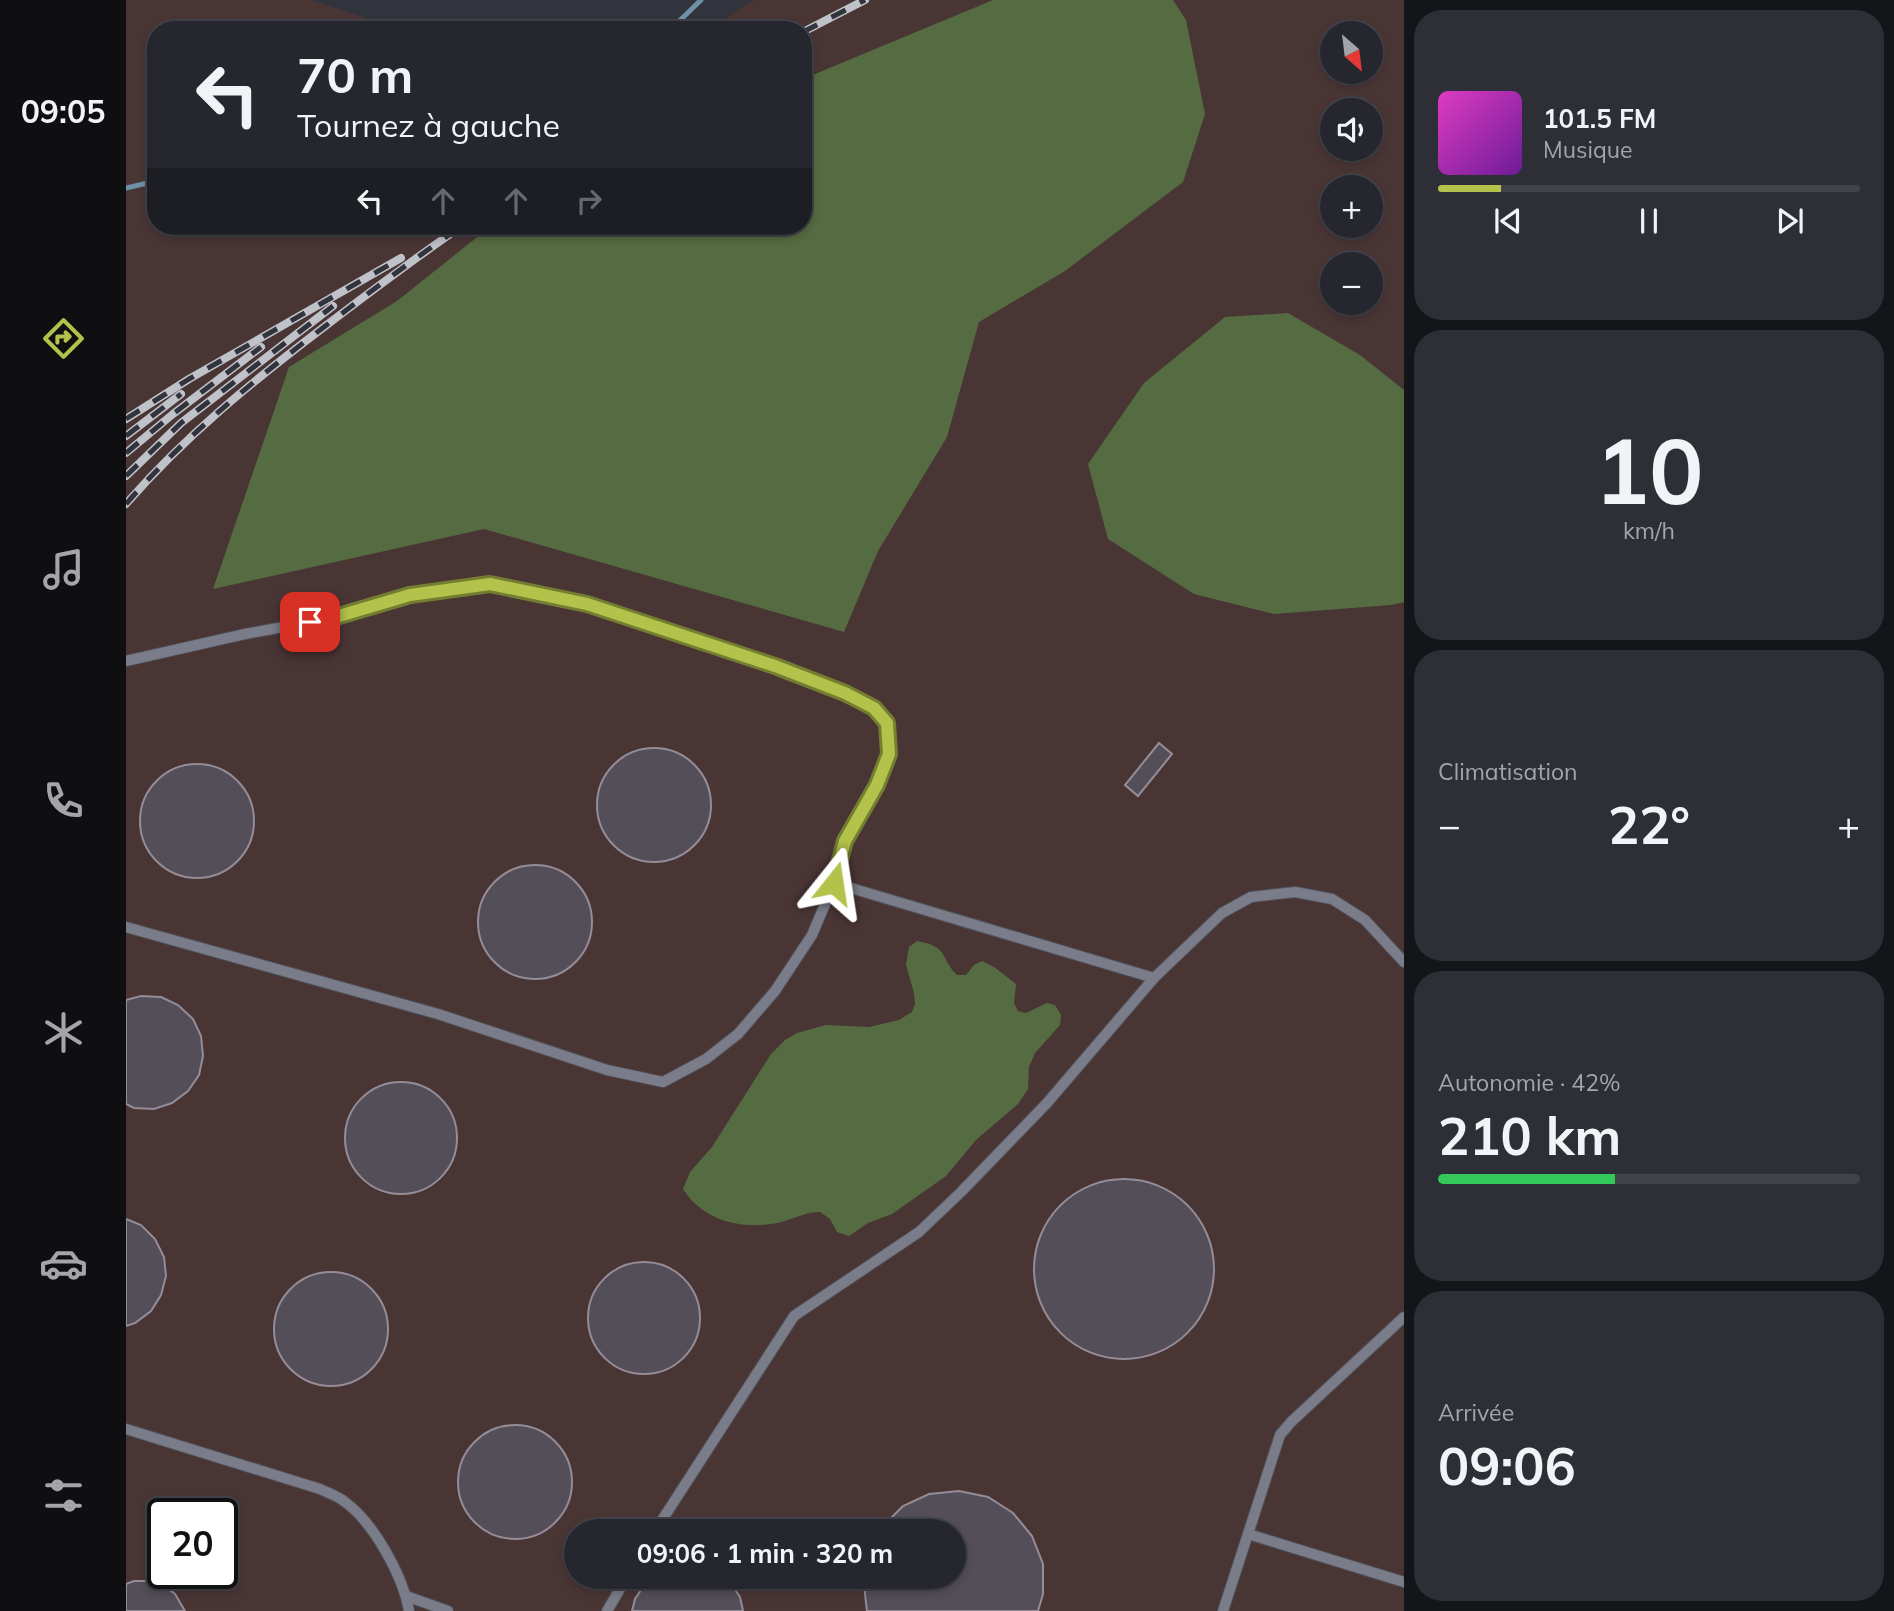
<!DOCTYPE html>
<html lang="fr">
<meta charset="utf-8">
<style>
:root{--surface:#25262e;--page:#2d2e36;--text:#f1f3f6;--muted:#a3a5aa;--line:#42434a;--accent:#b3c24b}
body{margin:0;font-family:Mulish,sans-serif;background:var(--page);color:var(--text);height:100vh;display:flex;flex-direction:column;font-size:26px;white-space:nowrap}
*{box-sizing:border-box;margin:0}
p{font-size:23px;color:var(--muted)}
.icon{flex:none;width:38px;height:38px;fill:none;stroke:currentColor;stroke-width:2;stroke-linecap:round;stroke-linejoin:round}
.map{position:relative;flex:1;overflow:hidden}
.sheet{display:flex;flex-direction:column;gap:10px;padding:10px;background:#141519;width:490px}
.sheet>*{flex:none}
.banner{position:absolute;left:21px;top:21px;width:665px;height:214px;border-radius:28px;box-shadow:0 4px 10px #0003,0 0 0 2px var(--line);background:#25262e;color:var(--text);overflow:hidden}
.needle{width:46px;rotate:152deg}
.controls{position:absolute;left:1194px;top:21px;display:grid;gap:14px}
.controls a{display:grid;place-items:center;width:63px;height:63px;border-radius:50%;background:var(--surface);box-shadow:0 4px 10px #0003,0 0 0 2px var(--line);font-size:35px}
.speed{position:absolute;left:21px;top:1498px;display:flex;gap:14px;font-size:35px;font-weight:700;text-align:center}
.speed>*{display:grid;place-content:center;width:91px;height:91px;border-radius:50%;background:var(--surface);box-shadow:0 4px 10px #0003,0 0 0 2px var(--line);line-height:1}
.speed .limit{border:4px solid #111;border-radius:10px;background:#fff;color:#111}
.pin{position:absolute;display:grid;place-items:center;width:60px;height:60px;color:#fff;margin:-30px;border-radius:14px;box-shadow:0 4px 10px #0006}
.me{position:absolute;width:77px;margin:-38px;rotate:15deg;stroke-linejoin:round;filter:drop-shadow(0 0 5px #0008)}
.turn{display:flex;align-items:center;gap:24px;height:147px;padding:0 35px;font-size:32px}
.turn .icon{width:91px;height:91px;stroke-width:2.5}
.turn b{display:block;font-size:49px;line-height:60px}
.lanes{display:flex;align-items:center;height:66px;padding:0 35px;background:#0003;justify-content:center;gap:35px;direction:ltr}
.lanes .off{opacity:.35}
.big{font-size:52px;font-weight:700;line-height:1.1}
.sheet .widget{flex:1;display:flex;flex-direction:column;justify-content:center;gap:10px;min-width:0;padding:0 24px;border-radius:28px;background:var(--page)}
.sheet .dial{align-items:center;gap:0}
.dial b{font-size:91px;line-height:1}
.song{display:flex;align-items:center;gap:21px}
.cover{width:84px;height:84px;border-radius:10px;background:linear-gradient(135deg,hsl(310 70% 55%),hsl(280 70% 35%))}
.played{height:7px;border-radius:4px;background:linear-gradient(90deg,var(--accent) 15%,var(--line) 15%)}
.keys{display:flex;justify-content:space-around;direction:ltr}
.heat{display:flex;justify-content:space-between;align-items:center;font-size:38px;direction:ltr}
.charge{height:10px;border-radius:5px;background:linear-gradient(90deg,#34c759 42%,var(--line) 0)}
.trip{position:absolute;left:438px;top:1519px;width:402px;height:70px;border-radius:35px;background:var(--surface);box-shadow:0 4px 10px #0003,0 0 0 2px var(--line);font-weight:700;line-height:70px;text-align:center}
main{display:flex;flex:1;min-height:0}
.menu{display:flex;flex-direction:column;width:126px;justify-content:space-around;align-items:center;background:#0f0f12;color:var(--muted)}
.menu .icon{width:49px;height:49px}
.menu .current{color:var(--accent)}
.menu b{font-size:32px;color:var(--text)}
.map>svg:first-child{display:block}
.industrial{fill:#4a3535;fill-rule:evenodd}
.forest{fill:#556b41}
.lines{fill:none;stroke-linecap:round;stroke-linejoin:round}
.stream{stroke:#6f91a7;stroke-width:5}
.building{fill:#544e58;stroke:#948d98;stroke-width:2}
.service-casing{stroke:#50525a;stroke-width:12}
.service{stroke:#7a7d89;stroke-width:10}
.rail-casing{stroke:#c0c2c9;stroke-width:8}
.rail{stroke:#31333d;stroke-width:5;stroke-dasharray:16;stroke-linecap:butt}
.route-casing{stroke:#747e31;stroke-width:18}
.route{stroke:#b3c24b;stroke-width:12}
</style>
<main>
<nav class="menu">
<b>09:05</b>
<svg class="icon current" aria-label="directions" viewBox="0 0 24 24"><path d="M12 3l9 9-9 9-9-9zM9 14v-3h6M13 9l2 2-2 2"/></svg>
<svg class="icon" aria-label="music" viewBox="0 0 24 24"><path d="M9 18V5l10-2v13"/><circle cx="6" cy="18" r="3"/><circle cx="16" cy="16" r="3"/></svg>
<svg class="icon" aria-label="phone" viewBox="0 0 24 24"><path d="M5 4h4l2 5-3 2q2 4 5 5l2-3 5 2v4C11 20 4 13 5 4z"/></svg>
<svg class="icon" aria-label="climate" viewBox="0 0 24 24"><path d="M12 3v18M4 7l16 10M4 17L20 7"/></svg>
<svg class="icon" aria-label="car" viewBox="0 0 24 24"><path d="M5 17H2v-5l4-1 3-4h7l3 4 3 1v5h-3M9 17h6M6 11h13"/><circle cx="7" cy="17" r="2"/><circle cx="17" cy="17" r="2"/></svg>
<svg class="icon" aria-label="filters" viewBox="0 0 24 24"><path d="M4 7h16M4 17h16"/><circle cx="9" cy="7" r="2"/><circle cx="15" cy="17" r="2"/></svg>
</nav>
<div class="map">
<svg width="1278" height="1611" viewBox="0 0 1278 1611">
<rect width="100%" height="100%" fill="#31333d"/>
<path class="industrial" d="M0,0H185L277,30H30V226H677V30H582L627,0H1278V1611H0ZM1206,33H1244V72H1206ZM1206,110H1244V149H1206ZM1206,187H1244V226H1206ZM1206,264H1244V303H1206ZM37,1514H96V1573H37ZM450,1531H828V1577H450Z"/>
<g class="forest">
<path d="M867,0H1047L1060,20L1079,114L1057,182L939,271L853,322L821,437L752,551L718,632L358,529L87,589L163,367L271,301L365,226H677V79Z"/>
<path d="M1162,313L1234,355L1278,390V602L1265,605L1148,614L1068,594L982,539L962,464L1018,383L1099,317Z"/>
<path d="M791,941C824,947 813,957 831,975H840L848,965L856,961L868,967L890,984L888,1003L892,1011L900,1013L921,1003L929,1005L935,1015L934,1025L909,1053L903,1067L902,1089L892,1104L850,1140L820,1176L766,1214L742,1223L723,1236L711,1232L704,1219L694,1212C679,1212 665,1220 651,1223C616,1230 577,1221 557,1189L564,1172L586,1147L645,1054L659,1040L671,1033L700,1025L743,1027L773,1020L786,1012L789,1004L788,993L780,965L783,947Z"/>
</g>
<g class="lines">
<g class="stream">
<path d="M544,30L575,0"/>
<path d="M0,188L30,181"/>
</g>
</g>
<g class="building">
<path d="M1033,743L1046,754L1012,796L999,785Z"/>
<circle cx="528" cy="805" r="57"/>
<circle cx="71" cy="821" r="57"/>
<circle cx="409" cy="922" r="57"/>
<path d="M15,996L35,997L52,1005L67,1019L75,1036L77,1056L73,1075L62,1091L46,1103L28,1109L8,1108L0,1104V1000Z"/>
<circle cx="275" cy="1138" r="56"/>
<circle cx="998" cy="1269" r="90"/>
<path d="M0,1219L15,1225L29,1239L38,1257L40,1276L35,1295L25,1311L9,1323L0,1326Z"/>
<circle cx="518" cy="1318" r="56"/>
<circle cx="205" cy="1329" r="57"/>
<circle cx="389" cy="1482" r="57"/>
<path d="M833,1491L862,1497L887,1513L906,1536L917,1564V1594L912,1611H741L737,1577H828V1531H752L777,1506L803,1494Z"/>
<path d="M527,1577H597L603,1581L614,1597L617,1611H506L509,1599L519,1584Z"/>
<path d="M8,1581H23L37,1585L49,1594L59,1611H0V1584Z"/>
</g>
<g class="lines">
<defs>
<g id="service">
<path d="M0,661L119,634L206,618L284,595L364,584L461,604L649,666L719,693L748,708L761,723L763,754L751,785L719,841L708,883L686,935L649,991L612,1034L580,1059L537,1082L481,1070L312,1014L0,927"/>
<path d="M708,883L1028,978"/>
<path d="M0,1429L194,1489C202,1493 212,1496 219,1502C248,1523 277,1576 283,1611"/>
<path d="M529,1531L668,1316L793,1232L835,1192L921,1103L1028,978L1096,913L1125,897L1169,892L1206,899L1239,920L1278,962"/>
<path d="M1122,1534L1278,1582"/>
<path d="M280,1596L322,1611"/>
<path d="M481,1611L501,1577"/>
<path d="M1097,1611L1154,1435L1165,1422L1278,1317"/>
</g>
</defs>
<use href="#service" class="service-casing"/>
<use href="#service" class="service"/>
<defs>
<g id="rail">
<path d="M677,32L739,0"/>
<path d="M0,419L63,379L275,258"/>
<path d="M0,436L55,394"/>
<path d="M0,453L47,414L135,347"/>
<path d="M0,476L55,423L207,306"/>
<path d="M0,504C59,436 127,381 198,327C244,292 289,258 336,226"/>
</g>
</defs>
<use href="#rail" class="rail-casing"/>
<use href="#rail" class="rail"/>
</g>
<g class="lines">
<defs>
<path id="route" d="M184,622L206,618L284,595L364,584L461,604L649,666L719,693L748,708L761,723L763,754L751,785L719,841L708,883"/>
</defs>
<use href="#route" class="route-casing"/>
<use href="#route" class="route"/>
</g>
</svg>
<div class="controls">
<a><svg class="needle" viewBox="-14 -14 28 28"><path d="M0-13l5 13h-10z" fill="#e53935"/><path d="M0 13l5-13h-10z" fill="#a3a5aa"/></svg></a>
<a><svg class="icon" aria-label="sound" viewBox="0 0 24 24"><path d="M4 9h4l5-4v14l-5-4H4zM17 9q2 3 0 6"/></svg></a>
<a>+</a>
<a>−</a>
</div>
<div class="speed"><div class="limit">20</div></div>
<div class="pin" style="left:184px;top:622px;background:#d93025"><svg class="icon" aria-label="arrive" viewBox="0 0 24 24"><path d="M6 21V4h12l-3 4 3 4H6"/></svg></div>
<svg class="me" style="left:708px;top:883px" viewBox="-20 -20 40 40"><path d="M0-17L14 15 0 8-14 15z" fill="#b3c24b" stroke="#fff" stroke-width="4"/></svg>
<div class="trip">09:06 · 1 min · 320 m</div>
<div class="banner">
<div class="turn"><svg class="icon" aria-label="left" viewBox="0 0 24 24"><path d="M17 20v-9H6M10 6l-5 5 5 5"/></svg><div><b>70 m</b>Tournez à gauche</div></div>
<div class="lanes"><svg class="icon" aria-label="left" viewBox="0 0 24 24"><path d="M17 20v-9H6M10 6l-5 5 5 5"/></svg><svg class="icon off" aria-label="ahead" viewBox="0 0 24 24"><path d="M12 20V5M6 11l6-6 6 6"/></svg><svg class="icon off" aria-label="ahead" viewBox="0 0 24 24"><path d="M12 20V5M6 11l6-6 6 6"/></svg><svg class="icon off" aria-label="right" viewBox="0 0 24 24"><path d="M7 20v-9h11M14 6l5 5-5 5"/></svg></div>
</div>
</div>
<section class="sheet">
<div class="widget">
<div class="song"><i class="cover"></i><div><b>101.5 FM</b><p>Musique</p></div></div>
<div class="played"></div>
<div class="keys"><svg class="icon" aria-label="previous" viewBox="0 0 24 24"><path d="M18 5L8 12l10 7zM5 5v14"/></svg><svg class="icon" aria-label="pause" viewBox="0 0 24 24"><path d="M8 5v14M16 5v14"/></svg><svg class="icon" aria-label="next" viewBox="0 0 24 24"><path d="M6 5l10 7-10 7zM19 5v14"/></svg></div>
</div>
<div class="widget dial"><b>10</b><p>km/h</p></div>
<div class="widget"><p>Climatisation</p>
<div class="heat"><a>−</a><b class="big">22°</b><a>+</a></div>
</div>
<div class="widget"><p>Autonomie · 42%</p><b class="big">210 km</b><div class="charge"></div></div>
<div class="widget"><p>Arrivée</p><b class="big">09:06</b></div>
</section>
</main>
